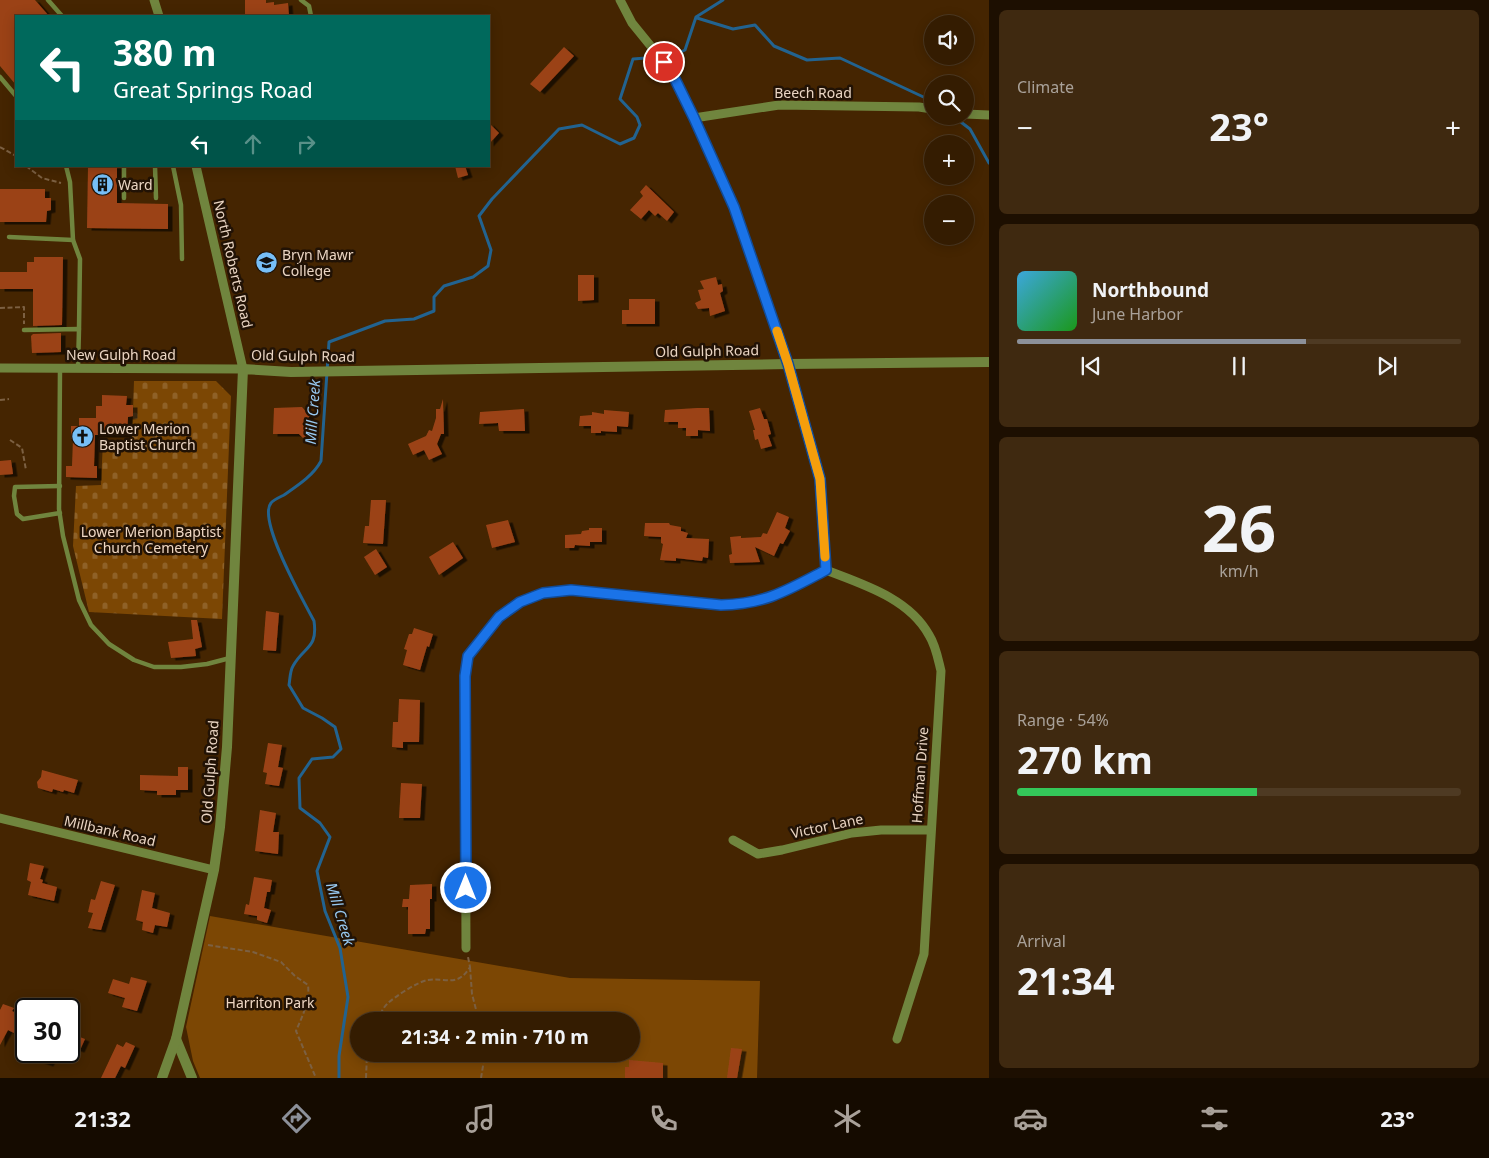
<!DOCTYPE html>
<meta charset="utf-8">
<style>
:root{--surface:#341c01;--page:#3f2910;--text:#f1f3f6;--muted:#a9a199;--line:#4e3a23;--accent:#8c9099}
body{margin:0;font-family:"Noto Sans",sans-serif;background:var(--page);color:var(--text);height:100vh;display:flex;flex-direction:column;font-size:19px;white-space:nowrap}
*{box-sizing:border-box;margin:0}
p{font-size:16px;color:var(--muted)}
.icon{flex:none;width:28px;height:28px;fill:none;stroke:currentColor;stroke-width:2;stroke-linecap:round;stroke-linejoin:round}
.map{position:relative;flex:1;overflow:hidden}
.sheet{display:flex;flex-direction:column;gap:10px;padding:10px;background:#1d0f01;width:500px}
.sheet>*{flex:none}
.top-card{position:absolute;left:15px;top:15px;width:475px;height:152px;border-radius:0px;box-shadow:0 2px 12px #0003,0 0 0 1px var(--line);background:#00695c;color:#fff;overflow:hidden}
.buttons{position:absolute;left:924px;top:15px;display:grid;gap:10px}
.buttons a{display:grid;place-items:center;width:50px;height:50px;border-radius:50%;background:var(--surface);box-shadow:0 2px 12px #0003,0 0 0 1px var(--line);font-size:25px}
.speed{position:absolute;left:15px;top:998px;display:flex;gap:10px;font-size:25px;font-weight:700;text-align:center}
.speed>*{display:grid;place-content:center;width:65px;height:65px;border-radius:50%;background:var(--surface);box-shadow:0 2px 12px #0003,0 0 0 1px var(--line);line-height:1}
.speed .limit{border:2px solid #111;border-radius:8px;background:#fff;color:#111}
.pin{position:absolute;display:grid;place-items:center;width:42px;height:42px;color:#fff;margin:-21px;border:2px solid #fff;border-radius:50%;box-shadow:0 1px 5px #0007}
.me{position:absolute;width:55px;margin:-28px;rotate:0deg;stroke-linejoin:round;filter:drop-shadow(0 0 4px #0008)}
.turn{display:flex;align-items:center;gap:18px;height:105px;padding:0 15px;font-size:22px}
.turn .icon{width:65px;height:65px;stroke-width:2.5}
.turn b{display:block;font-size:35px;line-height:42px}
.lanes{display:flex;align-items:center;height:48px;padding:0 15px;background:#0003;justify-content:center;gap:25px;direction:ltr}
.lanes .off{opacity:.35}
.big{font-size:38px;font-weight:700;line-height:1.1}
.sheet .widget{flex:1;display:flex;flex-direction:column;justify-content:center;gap:8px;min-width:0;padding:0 18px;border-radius:8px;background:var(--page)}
.sheet .dial{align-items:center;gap:0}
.dial b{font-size:65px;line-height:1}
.song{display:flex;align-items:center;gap:15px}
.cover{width:60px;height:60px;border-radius:8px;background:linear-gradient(135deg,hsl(200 70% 55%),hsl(120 70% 35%))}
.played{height:5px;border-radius:2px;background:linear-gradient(90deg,var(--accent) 65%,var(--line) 65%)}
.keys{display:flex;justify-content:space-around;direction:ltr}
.heat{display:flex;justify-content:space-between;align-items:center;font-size:28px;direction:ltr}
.charge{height:8px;border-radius:4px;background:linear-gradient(90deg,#34c759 54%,var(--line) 0)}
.trip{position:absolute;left:350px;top:1012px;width:290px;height:50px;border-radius:25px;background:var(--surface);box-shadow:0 2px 12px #0003,0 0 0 1px var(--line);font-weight:700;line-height:50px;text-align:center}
.menu{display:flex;height:80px;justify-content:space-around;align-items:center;background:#150b00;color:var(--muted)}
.menu .icon{width:35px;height:35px}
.menu .current{color:var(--accent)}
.menu b{font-size:22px;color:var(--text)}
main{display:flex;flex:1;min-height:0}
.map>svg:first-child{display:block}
.cemetery{fill:url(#cemetery-stones)}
.park{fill:#7c4704;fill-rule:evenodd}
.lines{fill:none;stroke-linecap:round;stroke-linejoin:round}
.stream{stroke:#226390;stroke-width:3}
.building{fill:#9b4318;filter:url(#shadow)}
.path{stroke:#7c6042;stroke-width:2;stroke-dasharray:5 2.5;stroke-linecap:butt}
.service{stroke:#70853e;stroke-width:4.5}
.minor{stroke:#70853e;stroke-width:9}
.tertiary{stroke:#70853e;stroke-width:10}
.route-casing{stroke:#114b97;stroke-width:12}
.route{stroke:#1a73e8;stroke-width:9}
.slow{stroke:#f59e0b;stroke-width:9}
.labels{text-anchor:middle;stroke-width:5;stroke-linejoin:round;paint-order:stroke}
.street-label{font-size:14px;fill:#ead5c3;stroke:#211205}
.poi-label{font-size:14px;fill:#ead5c3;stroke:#211205;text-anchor:start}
.park-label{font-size:14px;fill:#efd7c3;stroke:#211205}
.water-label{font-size:15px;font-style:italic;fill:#97c8f0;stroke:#211205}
</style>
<main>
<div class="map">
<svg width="989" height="1078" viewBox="0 0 989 1078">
<defs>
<pattern id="cemetery-stones" width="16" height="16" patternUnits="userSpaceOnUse" patternTransform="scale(1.25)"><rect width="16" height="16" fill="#7c4704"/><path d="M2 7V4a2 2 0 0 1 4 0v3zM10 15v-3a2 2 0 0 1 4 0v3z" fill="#8f6127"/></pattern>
<filter id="shadow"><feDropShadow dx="4.5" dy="2.5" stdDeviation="0" flood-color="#0009"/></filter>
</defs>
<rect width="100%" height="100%" fill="#452501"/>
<path class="cemetery" d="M134,381H216L231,396L222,619L89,612L73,546L76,486L101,485L103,440H132Z"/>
<path class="park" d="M210,916L570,978L760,981L757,1078H200L193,1061L186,1027ZM359,1021H631V1054H359Z"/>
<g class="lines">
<g class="stream">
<path d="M697,18L733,29L755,25L774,46L807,60L840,58L932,101"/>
<path d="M953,116L970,129L989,163"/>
<path d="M339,1078V1056L348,997L340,948L325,911L317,871L330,837L320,823L300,808L299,778L312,759L333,757L341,749L335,727L322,718L303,708L289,685C290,679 290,671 293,666C304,646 318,649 314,621C304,602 257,520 271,503C273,500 280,497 284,495C297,486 313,476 321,461L329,342L385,321L414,319L434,311V297L444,286L473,277L488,266L491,250L479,216L492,199L559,129L582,125L620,144L634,138L640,125L637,117L620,99L633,59L672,56L685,50L696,17L723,0"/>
</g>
</g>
<g class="building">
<path d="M0,0H35L49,16H16V85L0,66Z"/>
<path d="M245,0H266V3L274,2V5L288,3L289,16H245Z"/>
<path d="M564,47L574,56L540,92L530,84Z"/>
<path d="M489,123L499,133L489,144Z"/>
<path d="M88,166H117V203L168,204V229L87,228Z"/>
<path d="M455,166H465L468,175L458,178Z"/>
<path d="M646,185L674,212L667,221L658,213L655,216L649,210L641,219L630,210L643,196L640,192Z"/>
<path d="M0,189H45V198H51V210L47,211L46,222H0Z"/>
<path d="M34,257H63L62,325L33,326V289H0V272H27V262H34Z"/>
<path d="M578,275H594V300L578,301Z"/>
<path d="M716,277L718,285L722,284L723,291L720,293L725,311L710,316L709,308L698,309L695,303L701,300L698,290L704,289L700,281Z"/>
<path d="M629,299H655V324H622V310H629Z"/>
<path d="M61,333V352L32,353L31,336L33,334Z"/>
<path d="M102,395L127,396L126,405H133V416L128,417L127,435H95L94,466H97V478L66,477V466H72L73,439H71V426H79V418H96V406H102Z"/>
<path d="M443,399L444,434H441L437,444L442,454L429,460L424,450L413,455L408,444L426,436L429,430L432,431L436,418V409H440Z"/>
<path d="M302,407L310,416L302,424L310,431L304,439L299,434H273L274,408Z"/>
<path d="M697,408H709L710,431L698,430V436H686V428H678V422H664L665,410Z"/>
<path d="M760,408L764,419H767L771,434L768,435L772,446L761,449L758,439L755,440L753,430H755L749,411Z"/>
<path d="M524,409L525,431H499L498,423L479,424L480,412Z"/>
<path d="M604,410L629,412L628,427L617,426V432L601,431V433H591V426H579L580,416L592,415V412L604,414Z"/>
<path d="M11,460L13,474L0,475V461Z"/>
<path d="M371,500H386L383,544L363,543L365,526H369Z"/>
<path d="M777,512L789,517L785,528L790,531L783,544L780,543L774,556L755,547L760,562L730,563L729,555L732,554L730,537L741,536V538L761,537L763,533L767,534Z"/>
<path d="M508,520L515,542L492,548L486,525Z"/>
<path d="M645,523H669L670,525L681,527V531L688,533L686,538L709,539L708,558L703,557L702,561L676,558V561L660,560L663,544L661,543V537L644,536Z"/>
<path d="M589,528H602V542H590V546L575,545L574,548H565V535L581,534L582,531L589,530Z"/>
<path d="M453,542L463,558L439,575L429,557Z"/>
<path d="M376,549L387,567L375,575L364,557Z"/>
<path d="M266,611L279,613L276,651L263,650Z"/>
<path d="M191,620H197L202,647L195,649L196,656L171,658L168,642L193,639Z"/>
<path d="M414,628L433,634L429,647L427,646L420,670L403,665L407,650L404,649L409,634H412Z"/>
<path d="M399,699L420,700L419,742H403V748L392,747L393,722H398Z"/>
<path d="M268,743L282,745L278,767L283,768L279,786L265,784L267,773L263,772Z"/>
<path d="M178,767H188V790H176V795H157V791L140,790V775L178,776Z"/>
<path d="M42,770L78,780L74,793L64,790L63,792L53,789L52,792L38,788L37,782L41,777Z"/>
<path d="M401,783L422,784L420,818H399Z"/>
<path d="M260,810L276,813L273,832H279L278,854L255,851Z"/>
<path d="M30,863L44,866L40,879L43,880L42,883L57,887L54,901L28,895L31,882L27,880Z"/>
<path d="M254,877L272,880L270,892H267L264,908L271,910L267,923L257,920V916L244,914L246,904L249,905Z"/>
<path d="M101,881L115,885L101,930L88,928L93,913L88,912L91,899L95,900Z"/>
<path d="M432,884V899H430V929H426L425,934H408V907H402L403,899H409L410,885Z"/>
<path d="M142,890L155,893L152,908L170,913L167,927L155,925L153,933L142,930L143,922L136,920Z"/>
<path d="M131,977L147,981L137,1011L122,1007L125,998L108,993L113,979L129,984Z"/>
<path d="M3,1004L14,1008L12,1011L26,1018V1034L20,1031L18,1035L8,1030L0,1045V1010Z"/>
<path d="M69,1033L85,1039L80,1050L69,1047Z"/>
<path d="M126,1042L135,1046L125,1068L121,1066L115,1078H101L117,1044L123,1047Z"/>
<path d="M731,1048L742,1049L737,1078H727Z"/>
<path d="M41,1051H55L49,1064L37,1060Z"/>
<path d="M629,1060L663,1063V1078H625V1067H629Z"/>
</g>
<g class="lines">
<g class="path">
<path d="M0,147L16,156"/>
<path d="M26,166L42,178L61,183"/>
<path d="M0,308L24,307V324"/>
<path d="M0,400L9,399"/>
<path d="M10,440L22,448L26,470"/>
<path d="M208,945L253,952L281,962L295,976L308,985C310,1001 302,1017 296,1031L316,1078"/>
<path d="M470,967L472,994L479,1021"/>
<path d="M377,1021C379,1016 383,1008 387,1004C394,997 419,981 428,980C446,977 457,988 470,967L468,957"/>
<path d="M366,1078L367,1054"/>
<path d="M481,1078L485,1054"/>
</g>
<g class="service">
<path d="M48,0L62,16"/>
<path d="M301,0L309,6L311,16"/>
<path d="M0,77L16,96"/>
<path d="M66,166L70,182L73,240"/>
<path d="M155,166L156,198"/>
<path d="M173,166L181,205L182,259"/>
<path d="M124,198V166"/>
<path d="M9,237L73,240L80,259L79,329"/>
<path d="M24,330L79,329L78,368"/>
<path d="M60,368L59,509L63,536L79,600L91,625L109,644L134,660L154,667H181L207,664L230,658"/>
<path d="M60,486L15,487L14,496L17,514L23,519L60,513"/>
</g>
<g class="minor">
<path d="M154,0L159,16"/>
<path d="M620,0L632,23L671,71L694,118L734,207L788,364L820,479L826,570"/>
<path d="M965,114L989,115"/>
<path d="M694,118L779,105L919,107L932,109"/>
<path d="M0,368L243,369L196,166"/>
<path d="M826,570C862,584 909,598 929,635C936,646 938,659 941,671L924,954L897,1039"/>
<path d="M0,818L214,870"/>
<path d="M733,840L758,854L782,850L852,833L881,830H930"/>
<path d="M466,948L465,676L469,656L499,617L521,602L543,593L571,590L721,605C766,604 788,590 826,570"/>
</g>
<g class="tertiary">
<path d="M176,1039L192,1078"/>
<path d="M162,1078L176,1039L214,870L220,827L227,747L243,369L291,372L788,364L989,362"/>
</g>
</g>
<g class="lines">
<defs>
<path id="route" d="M466,888L465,676L468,656L499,617L520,602L543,593L571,590L721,605C766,604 788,590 826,570L820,479L788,364L734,207L694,118L671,71L664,62"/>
</defs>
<use href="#route" class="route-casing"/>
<use href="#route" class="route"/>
<path class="slow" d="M777,331L788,364L820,479L825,557"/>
</g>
<defs>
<symbol id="building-disc" viewBox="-11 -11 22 22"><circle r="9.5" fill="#77bff7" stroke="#211205"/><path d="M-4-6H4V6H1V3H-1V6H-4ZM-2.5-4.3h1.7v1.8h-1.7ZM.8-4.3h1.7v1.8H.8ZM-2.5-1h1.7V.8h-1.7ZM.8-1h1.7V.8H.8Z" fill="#111"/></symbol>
<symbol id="university-disc" viewBox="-11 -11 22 22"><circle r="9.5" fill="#77bff7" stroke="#211205"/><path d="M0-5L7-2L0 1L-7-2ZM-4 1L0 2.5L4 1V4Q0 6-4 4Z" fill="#111"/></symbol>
<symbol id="church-disc" viewBox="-11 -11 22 22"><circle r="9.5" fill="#77bff7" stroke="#211205"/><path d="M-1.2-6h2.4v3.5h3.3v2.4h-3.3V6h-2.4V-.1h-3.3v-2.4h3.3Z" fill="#111"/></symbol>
</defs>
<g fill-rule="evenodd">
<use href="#building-disc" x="90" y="172" width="25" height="25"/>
<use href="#university-disc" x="254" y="250" width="25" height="25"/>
<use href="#church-disc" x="70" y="424" width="25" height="25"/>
</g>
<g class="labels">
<g class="street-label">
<text x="813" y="98">Beech Road</text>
<text transform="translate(233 264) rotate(77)" y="5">North Roberts Road</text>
<text transform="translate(707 351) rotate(-1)" y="5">Old Gulph Road</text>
<text x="121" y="360">New Gulph Road</text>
<text transform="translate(303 356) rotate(1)" y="5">Old Gulph Road</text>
<text transform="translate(210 772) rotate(-86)" y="5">Old Gulph Road</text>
<text transform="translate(920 775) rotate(-86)" y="5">Hoffman Drive</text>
<text transform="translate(827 826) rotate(-12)" y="5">Victor Lane</text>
<text transform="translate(110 831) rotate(13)" y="5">Millbank Road</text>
</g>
<g class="poi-label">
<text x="118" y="190">Ward</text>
<text x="282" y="260">Bryn Mawr<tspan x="282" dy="16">College</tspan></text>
<text x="99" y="434">Lower Merion<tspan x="99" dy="16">Baptist Church</tspan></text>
</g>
<g class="park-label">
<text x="151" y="537">Lower Merion Baptist<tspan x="151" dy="16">Church Cemetery</tspan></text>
<text x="270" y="1008">Harriton Park</text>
</g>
<g class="water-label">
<text transform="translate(313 412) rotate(-86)" y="5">Mill Creek</text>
<text transform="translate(340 914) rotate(73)" y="5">Mill Creek</text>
</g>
</g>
</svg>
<div class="buttons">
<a><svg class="icon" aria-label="sound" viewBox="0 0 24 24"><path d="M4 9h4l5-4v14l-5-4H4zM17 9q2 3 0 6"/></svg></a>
<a><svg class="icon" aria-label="search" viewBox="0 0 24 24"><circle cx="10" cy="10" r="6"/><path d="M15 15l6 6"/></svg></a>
<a>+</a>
<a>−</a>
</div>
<div class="speed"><div class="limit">30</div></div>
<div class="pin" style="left:664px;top:62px;background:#d93025"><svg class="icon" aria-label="arrive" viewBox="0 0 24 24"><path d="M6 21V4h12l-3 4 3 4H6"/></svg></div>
<svg class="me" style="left:466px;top:888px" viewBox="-20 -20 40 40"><circle r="17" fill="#1a73e8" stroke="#fff" stroke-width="3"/><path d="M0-11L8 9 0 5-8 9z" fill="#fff"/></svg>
<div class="trip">21:34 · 2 min · 710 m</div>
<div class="top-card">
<div class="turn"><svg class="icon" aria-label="left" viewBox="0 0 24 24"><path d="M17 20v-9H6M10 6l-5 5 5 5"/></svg><div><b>380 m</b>Great Springs Road</div></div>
<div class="lanes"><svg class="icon" aria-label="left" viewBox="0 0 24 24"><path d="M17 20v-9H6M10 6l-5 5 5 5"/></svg><svg class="icon off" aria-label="ahead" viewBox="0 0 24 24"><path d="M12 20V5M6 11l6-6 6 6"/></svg><svg class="icon off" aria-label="right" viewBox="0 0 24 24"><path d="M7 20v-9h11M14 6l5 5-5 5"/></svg></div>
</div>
</div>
<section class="sheet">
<div class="widget"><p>Climate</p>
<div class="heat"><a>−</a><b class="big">23°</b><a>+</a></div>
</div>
<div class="widget">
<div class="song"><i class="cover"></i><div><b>Northbound</b><p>June Harbor</p></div></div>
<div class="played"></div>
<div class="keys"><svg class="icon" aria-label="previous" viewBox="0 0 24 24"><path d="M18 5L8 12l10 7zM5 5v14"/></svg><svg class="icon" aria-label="pause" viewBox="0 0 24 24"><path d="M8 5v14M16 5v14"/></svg><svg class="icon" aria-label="next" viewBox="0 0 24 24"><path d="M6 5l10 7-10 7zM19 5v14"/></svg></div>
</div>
<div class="widget dial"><b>26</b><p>km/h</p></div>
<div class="widget"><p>Range · 54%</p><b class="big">270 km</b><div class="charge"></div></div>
<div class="widget"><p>Arrival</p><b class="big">21:34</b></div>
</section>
</main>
<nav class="menu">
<b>21:32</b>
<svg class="icon current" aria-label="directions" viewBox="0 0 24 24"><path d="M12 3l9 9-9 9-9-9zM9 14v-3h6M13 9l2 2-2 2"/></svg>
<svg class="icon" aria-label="music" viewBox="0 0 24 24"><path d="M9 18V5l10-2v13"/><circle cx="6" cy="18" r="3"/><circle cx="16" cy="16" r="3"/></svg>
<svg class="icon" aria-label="phone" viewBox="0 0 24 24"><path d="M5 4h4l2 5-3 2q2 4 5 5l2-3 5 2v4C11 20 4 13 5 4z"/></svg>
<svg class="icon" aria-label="climate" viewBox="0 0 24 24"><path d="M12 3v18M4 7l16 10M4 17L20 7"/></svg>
<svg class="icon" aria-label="car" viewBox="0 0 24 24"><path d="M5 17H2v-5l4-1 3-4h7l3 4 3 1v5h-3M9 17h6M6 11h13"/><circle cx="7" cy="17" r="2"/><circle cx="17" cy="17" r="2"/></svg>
<svg class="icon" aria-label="filters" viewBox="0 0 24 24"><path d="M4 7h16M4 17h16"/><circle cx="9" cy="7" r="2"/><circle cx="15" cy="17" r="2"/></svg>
<b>23°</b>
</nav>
